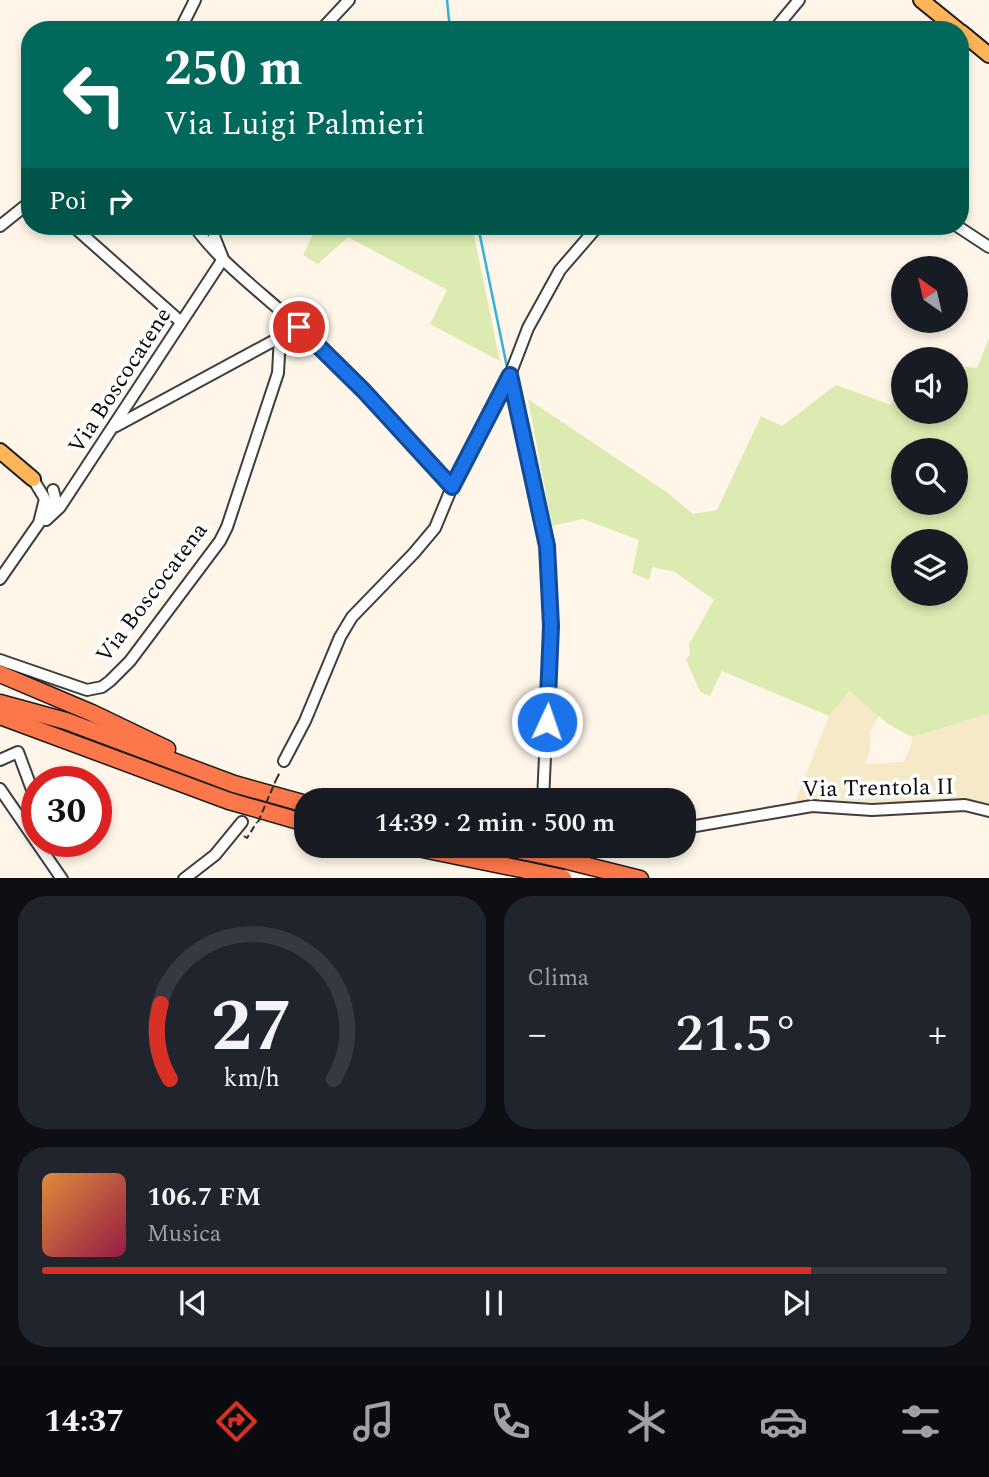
<!DOCTYPE html>
<html lang="it">
<meta charset="utf-8">
<style>
:root{--surface:#171b24;--page:#20242c;--text:#f1f3f6;--muted:#9ea1a6;--line:#363941;--accent:#d93025}
body{margin:0;font-family:Spectral,serif;background:var(--page);color:var(--text);height:100vh;display:flex;flex-direction:column;font-size:26px;white-space:nowrap}
*{box-sizing:border-box;margin:0}
p{font-size:23px;color:var(--muted)}
.icon{flex:none;width:38px;height:38px;fill:none;stroke:currentColor;stroke-width:2;stroke-linecap:round;stroke-linejoin:round}
.map{position:relative;height:878px;overflow:hidden}
.panel{display:flex;flex-direction:column;gap:18px;padding:18px;background:#0d0f14;flex:1}
.panel>*{flex:none}
.banner{position:absolute;left:21px;top:21px;width:948px;height:214px;border-radius:28px;box-shadow:0 4px 10px #0003;background:#00695c;color:#fff;overflow:hidden}
.needle{width:46px;rotate:326deg}
.buttons{position:absolute;left:891px;top:256px;display:grid;gap:14px}
.buttons a{display:grid;place-items:center;width:77px;height:77px;border-radius:50%;background:var(--surface);box-shadow:0 4px 10px #0003;font-size:35px}
.speed{position:absolute;left:21px;top:766px;display:flex;gap:14px;font-size:35px;font-weight:700;text-align:center}
.speed>*{display:grid;place-content:center;width:91px;height:91px;border-radius:50%;background:var(--surface);box-shadow:0 4px 10px #0003;line-height:1}
.speed .limit{border:10px solid #d22;background:#fff;color:#111}
.pin{position:absolute;display:grid;place-items:center;width:60px;height:60px;color:#fff;margin:-30px;border:4px solid #fff;border-radius:50%;box-shadow:0 2px 7px #0007}
.me{position:absolute;width:77px;margin:-38px;rotate:3deg;stroke-linejoin:round;filter:drop-shadow(0 0 5px #0008)}
.turn{display:flex;align-items:center;gap:24px;height:147px;padding:0 28px;font-size:32px}
.turn .icon{width:91px;height:91px;stroke-width:2.5}
.turn b{display:block;font-size:49px;line-height:60px}
.then{display:flex;align-items:center;height:66px;padding:0 28px;background:#0003;gap:14px;font-size:26px}
.big{font-size:52px;font-weight:600;line-height:1.1}
.panel .widget{flex:1;display:flex;flex-direction:column;justify-content:center;gap:10px;min-width:0;padding:0 24px;border-radius:28px;background:var(--page)}
.panel .dial{align-items:center;gap:0}
.dial svg{height:182px;overflow:visible;fill:none;stroke:var(--line);stroke-width:7;stroke-linecap:round;text-anchor:middle}
.dial text{fill:var(--text);stroke:none}
.song{display:flex;align-items:center;gap:21px}
.cover{width:84px;height:84px;border-radius:10px;background:linear-gradient(135deg,hsl(30 70% 55%),hsl(340 70% 35%))}
.played{height:7px;border-radius:4px;background:linear-gradient(90deg,var(--accent) 85%,var(--line) 85%)}
.keys{display:flex;justify-content:space-around;direction:ltr}
.heat{display:flex;justify-content:space-between;align-items:center;font-size:38px;direction:ltr}
.panel .tiles{flex:1;display:grid;gap:18px;grid-template-columns:1fr 1fr}
.widget:last-child{grid-column:span 2}
.trip{position:absolute;left:294px;top:788px;width:402px;height:70px;border-radius:28px;background:var(--surface);box-shadow:0 4px 10px #0003;font-weight:600;line-height:70px;text-align:center}
.dock{display:flex;height:112px;justify-content:space-around;align-items:center;background:#090b0e;color:var(--muted)}
.dock .icon{width:49px;height:49px}
.dock .active{color:var(--accent)}
.dock b{font-size:32px;color:var(--text)}
.map>svg:first-child{display:block}
.farmland{fill:#f6e9c8}
.green{fill:#dbebb1;fill-rule:evenodd}
.lines{fill:none;stroke-linecap:round;stroke-linejoin:round}
.stream{stroke:#2eb4d4;stroke-width:2.5}
.minor-casing{stroke:#3e3e3e;stroke-width:14}
.major-casing{stroke:#1c1c1c;stroke-width:18}
.highway-casing{stroke:#1c1c1c;stroke-width:19}
.path{stroke:#2d2d2d;stroke-width:2;stroke-dasharray:7 3.5;stroke-linecap:butt}
.minor{stroke:#fff;stroke-width:10}
.major{stroke:#ffb459;stroke-width:14}
.highway{stroke:#fc774a;stroke-width:16}
.highway-bridge-casing{stroke:#1c1c1c;stroke-width:19;stroke-linecap:butt}
.path-bridge{stroke:#2d2d2d;stroke-width:2;stroke-dasharray:7 3.5;stroke-linecap:butt}
.highway-bridge{stroke:#fc774a;stroke-width:16}
.route-casing{stroke:#114b97;stroke-width:18}
.route{stroke:#1a73e8;stroke-width:12}
.labels{text-anchor:middle;stroke-width:7;stroke-linejoin:round;paint-order:stroke}
.street-label{font-size:23px;fill:#0b0b0b;stroke:#fff}
</style>
<div class="map">
<svg width="989" height="879" viewBox="0 0 989 879">
<rect width="100%" height="100%" fill="#fff6e9"/>
<path class="farmland" d="M849,691L879,716L870,732V750L865,764L904,762L912,743V737L989,712V806L813,801L794,804L829,716Z"/>
<g class="green">
<path d="M317,226H472L500,361L430,324L447,290L348,237L318,264L303,255Z"/>
<path d="M989,338V712L987,714L912,737L888,724L849,691L829,716L722,671L710,696L700,692L686,659L690,655L689,644L714,600L675,572L652,567L649,580L632,573L639,540L583,519L552,526L528,399L668,493L693,514L717,510L761,416L782,426L836,385L891,405L903,377V411H956V366L977,368ZM903,450H956V502H903ZM903,541H956V593H903Z"/>
</g>
<g class="lines">
<g class="stream">
<path d="M447,0L450,30"/>
<path d="M478,226L507,367"/>
</g>
<defs>
<g id="minor">
<path d="M180,30L195,0"/>
<path d="M321,30L349,0"/>
<path d="M774,30L799,0"/>
<path d="M0,226L30,202"/>
<path d="M73,226L181,322"/>
<path d="M194,226C223,266 265,295 301,329C353,380 402,434 452,487"/>
<path d="M214,226V236L222,256"/>
<path d="M957,226L989,247"/>
<path d="M510,375L547,546L551,626L543,800"/>
<path d="M116,426L299,327"/>
<path d="M50,514L55,498L53,490"/>
<path d="M46,520L60,507L223,259"/>
<path d="M0,579L39,523L45,499L33,479"/>
<path d="M0,660L87,690L102,687L110,681L130,661L220,541L227,527L278,373L280,336"/>
<path d="M0,760L18,752L37,803"/>
<path d="M284,761L305,721L340,637L352,617L414,553L435,528L452,487L510,375L528,328L560,270L598,226"/>
<path d="M0,789L62,879"/>
<path d="M684,828L812,806L872,810L965,805L989,811"/>
<path d="M543,845L545,879"/>
<path d="M184,879L215,855L242,822"/>
</g>
<g id="major">
<path d="M921,0L958,30"/>
<path d="M961,32L989,55"/>
<path d="M0,451L33,479"/>
</g>
<g id="highway">
<path d="M0,674L92,713L167,749"/>
<path d="M0,703L66,721L234,784L306,804"/>
<path d="M0,716L229,801L306,823"/>
<path d="M403,845L526,870"/>
<path d="M496,845L527,852"/>
<path d="M560,859L640,879"/>
</g>
</defs>
<use href="#minor" class="minor-casing"/>
<use href="#major" class="major-casing"/>
<use href="#highway" class="highway-casing"/>
<g class="path">
<path d="M276,780L280,772"/>
<path d="M244,836L247,838L257,822"/>
</g>
<use href="#minor" class="minor"/>
<use href="#major" class="major"/>
<use href="#highway" class="highway"/>
<defs>
<g id="highway-bridge">
<path d="M527,852L560,859"/>
<path d="M526,870L563,878"/>
</g>
</defs>
<use href="#highway-bridge" class="highway-bridge-casing"/>
<path class="path-bridge" d="M258,822L276,780"/>
<use href="#highway-bridge" class="highway-bridge"/>
</g>
<g class="lines">
<defs>
<path id="route" d="M299,327L364,391L452,487L510,375L547,546L551,626L547,722"/>
</defs>
<use href="#route" class="route-casing"/>
<use href="#route" class="route"/>
</g>
<g class="labels">
<g class="street-label">
<text transform="translate(119 380) rotate(-57)" y="8">Via Boscocatene</text>
<text transform="translate(151 592) rotate(-53)" y="8">Via Boscocatena</text>
<text transform="translate(878 787) rotate(-1)" y="8">Via Trentola II</text>
</g>
</g>
</svg>
<div class="buttons">
<a><svg class="needle" viewBox="-14 -14 28 28"><path d="M0-13l5 13h-10z" fill="#e53935"/><path d="M0 13l5-13h-10z" fill="#9ea1a6"/></svg></a>
<a><svg class="icon" aria-label="sound" viewBox="0 0 24 24"><path d="M4 9h4l5-4v14l-5-4H4zM17 9q2 3 0 6"/></svg></a>
<a><svg class="icon" aria-label="search" viewBox="0 0 24 24"><circle cx="10" cy="10" r="6"/><path d="M15 15l6 6"/></svg></a>
<a><svg class="icon" aria-label="layers" viewBox="0 0 24 24"><path d="M12 4l9 5-9 5-9-5zM3 14l9 5 9-5"/></svg></a>
</div>
<div class="speed"><div class="limit">30</div></div>
<div class="pin" style="left:299px;top:327px;background:#d93025"><svg class="icon" aria-label="arrive" viewBox="0 0 24 24"><path d="M6 21V4h12l-3 4 3 4H6"/></svg></div>
<svg class="me" style="left:547px;top:722px" viewBox="-20 -20 40 40"><circle r="17" fill="#1a73e8" stroke="#fff" stroke-width="3"/><path d="M0-11L8 9 0 5-8 9z" fill="#fff"/></svg>
<div class="trip">14:39 · 2 min · 500 m</div>
<div class="banner">
<div class="turn"><svg class="icon" aria-label="left" viewBox="0 0 24 24"><path d="M17 20v-9H6M10 6l-5 5 5 5"/></svg><div><b>250 m</b>Via Luigi Palmieri</div></div>
<div class="then">Poi<svg class="icon" aria-label="right" viewBox="0 0 24 24"><path d="M7 20v-9h11M14 6l5 5-5 5"/></svg></div>
</div>
</div>
<section class="panel">
<div class="tiles">
<div class="widget dial"><svg viewBox="0 0 100 80">
<path d="M14 69A42 42 0 1 1 86 69"/>
<path d="M14 69A42 42 0 0 1 10 36" stroke="#d93025"/>
<text x="50" y="56" font-size="32" font-weight="700">27</text>
<text x="50" y="72" font-size="11">km/h</text>
</svg></div>
<div class="widget"><p>Clima</p>
<div class="heat"><a>−</a><b class="big">21.5°</b><a>+</a></div>
</div>
<div class="widget">
<div class="song"><i class="cover"></i><div><b>106.7 FM</b><p>Musica</p></div></div>
<div class="played"></div>
<div class="keys"><svg class="icon" aria-label="previous" viewBox="0 0 24 24"><path d="M18 5L8 12l10 7zM5 5v14"/></svg><svg class="icon" aria-label="pause" viewBox="0 0 24 24"><path d="M8 5v14M16 5v14"/></svg><svg class="icon" aria-label="next" viewBox="0 0 24 24"><path d="M6 5l10 7-10 7zM19 5v14"/></svg></div>
</div>
</div>
</section>
<nav class="dock">
<b>14:37</b>
<svg class="icon active" aria-label="directions" viewBox="0 0 24 24"><path d="M12 3l9 9-9 9-9-9zM9 14v-3h6M13 9l2 2-2 2"/></svg>
<svg class="icon" aria-label="music" viewBox="0 0 24 24"><path d="M9 18V5l10-2v13"/><circle cx="6" cy="18" r="3"/><circle cx="16" cy="16" r="3"/></svg>
<svg class="icon" aria-label="phone" viewBox="0 0 24 24"><path d="M5 4h4l2 5-3 2q2 4 5 5l2-3 5 2v4C11 20 4 13 5 4z"/></svg>
<svg class="icon" aria-label="climate" viewBox="0 0 24 24"><path d="M12 3v18M4 7l16 10M4 17L20 7"/></svg>
<svg class="icon" aria-label="car" viewBox="0 0 24 24"><path d="M5 17H2v-5l4-1 3-4h7l3 4 3 1v5h-3M9 17h6M6 11h13"/><circle cx="7" cy="17" r="2"/><circle cx="17" cy="17" r="2"/></svg>
<svg class="icon" aria-label="filters" viewBox="0 0 24 24"><path d="M4 7h16M4 17h16"/><circle cx="9" cy="7" r="2"/><circle cx="15" cy="17" r="2"/></svg>
</nav>
